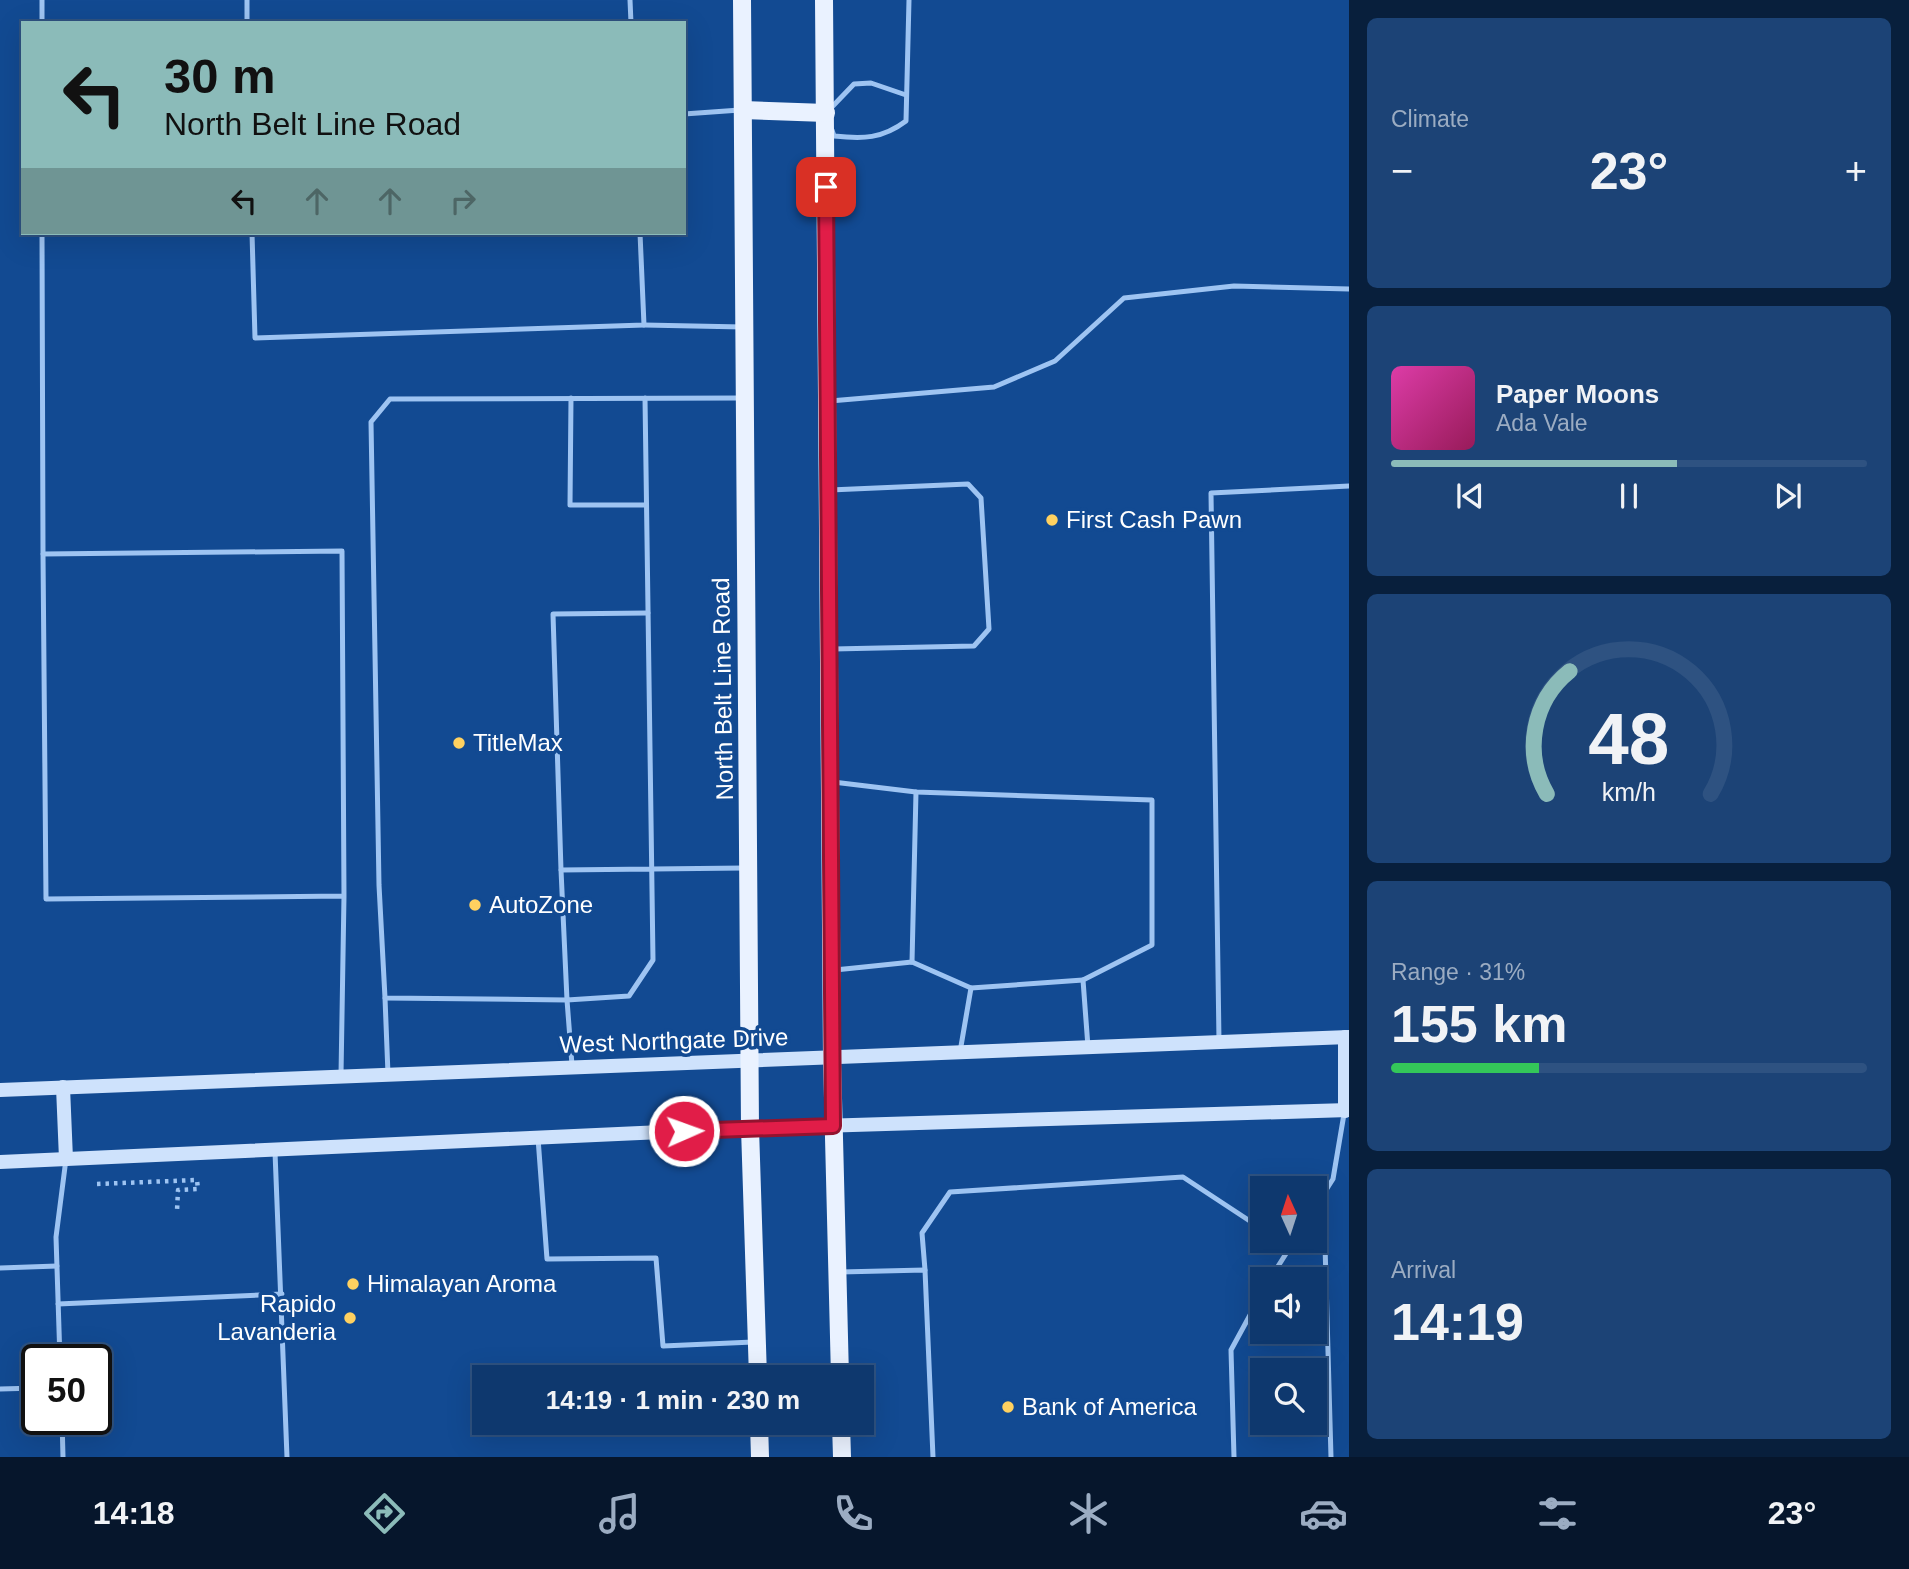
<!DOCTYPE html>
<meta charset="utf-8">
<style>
:root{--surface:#0e386e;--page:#1c4376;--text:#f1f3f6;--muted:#9bacc2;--line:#2e5281;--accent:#8bbbb9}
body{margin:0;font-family:Helvetica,sans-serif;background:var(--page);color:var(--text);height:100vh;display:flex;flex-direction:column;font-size:26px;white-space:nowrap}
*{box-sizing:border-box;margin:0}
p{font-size:23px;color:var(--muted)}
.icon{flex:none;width:38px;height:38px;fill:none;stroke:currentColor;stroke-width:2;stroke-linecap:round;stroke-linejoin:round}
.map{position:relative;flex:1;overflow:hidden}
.details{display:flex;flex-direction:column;gap:18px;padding:18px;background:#081f3c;width:560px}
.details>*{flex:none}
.top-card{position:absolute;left:21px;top:21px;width:665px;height:214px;border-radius:0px;box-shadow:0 7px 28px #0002,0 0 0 2px var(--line);background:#8bbbb9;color:#111;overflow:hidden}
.needle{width:46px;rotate:357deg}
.fabs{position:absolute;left:1250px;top:1176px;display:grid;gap:14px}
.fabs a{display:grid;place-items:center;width:77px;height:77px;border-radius:0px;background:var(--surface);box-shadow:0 7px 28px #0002,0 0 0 2px var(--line);font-size:35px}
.speed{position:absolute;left:21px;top:1344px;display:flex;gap:14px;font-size:35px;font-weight:700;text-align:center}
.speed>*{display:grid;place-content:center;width:91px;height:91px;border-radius:50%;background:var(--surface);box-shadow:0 7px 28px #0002,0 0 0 2px var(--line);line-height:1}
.speed .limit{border:4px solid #111;border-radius:10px;background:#fff;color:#111}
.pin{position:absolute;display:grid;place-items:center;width:60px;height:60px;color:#fff;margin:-30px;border-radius:14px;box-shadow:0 4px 10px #0006}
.me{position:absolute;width:77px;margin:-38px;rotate:88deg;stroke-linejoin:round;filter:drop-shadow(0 0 5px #0008)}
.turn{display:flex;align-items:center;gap:24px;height:147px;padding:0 28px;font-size:32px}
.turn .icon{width:91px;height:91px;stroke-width:2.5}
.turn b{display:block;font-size:49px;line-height:60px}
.lanes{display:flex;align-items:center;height:66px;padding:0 28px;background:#0003;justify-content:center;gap:35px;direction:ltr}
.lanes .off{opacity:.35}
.big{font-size:52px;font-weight:700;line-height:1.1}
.details .tile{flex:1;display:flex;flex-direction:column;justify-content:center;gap:10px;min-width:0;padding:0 24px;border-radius:10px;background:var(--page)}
.details .dial{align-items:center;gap:0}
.dial svg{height:182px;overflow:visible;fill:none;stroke:var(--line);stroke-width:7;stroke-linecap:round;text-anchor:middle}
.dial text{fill:var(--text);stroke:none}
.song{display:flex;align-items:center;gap:21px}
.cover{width:84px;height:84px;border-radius:10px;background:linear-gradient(135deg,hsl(320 70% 55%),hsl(330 70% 35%))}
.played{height:7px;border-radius:4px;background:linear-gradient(90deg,var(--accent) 60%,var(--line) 60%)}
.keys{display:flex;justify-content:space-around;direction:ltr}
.heat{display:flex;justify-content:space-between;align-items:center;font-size:38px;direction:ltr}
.charge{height:10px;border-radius:5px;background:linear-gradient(90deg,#34c759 31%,var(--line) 0)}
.trip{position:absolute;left:472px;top:1365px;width:402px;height:70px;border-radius:0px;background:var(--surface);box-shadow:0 7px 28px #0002,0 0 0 2px var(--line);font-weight:700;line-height:70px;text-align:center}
.menu{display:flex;height:112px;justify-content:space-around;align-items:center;background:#06162c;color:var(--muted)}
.menu .icon{width:49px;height:49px}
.menu .current{color:var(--accent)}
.menu b{font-size:32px;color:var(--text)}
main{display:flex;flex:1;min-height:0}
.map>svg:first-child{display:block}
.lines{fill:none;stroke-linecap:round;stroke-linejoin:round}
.path{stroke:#9ec4f2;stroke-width:4.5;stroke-dasharray:3.5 5;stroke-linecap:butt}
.service{stroke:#9ec4f2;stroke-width:5}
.secondary{stroke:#cee2fc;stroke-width:14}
.primary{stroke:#eaf2ff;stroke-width:18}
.route-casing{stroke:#92132f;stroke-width:18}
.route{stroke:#e11d48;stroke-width:12}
.poi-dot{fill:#ffd160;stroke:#124a92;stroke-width:2.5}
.labels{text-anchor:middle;stroke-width:7;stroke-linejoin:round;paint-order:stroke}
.poi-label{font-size:24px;fill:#fff;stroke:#124a92;text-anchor:start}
.street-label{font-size:24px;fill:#fff;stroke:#124a92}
</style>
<main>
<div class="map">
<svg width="1349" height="1457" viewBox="0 0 1349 1457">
<rect width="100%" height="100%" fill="#124a92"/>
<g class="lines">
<path class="path" d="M97,1184L197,1180L198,1189L178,1190L177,1211"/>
<g class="service">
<path d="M42,0V23"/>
<path d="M247,0V23"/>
<path d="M630,0L631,23"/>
<path d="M830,109L854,84L871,83L906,95"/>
<path d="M684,114L740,110"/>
<path d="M832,130L834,136C863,139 882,139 906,121L909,0"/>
<path d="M42,233L43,554"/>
<path d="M252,233L255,338L644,325L640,233"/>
<path d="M644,325L743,327"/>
<path d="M571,398L570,505H646"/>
<path d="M645,398L653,960L629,996L567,1000L561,870L744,868"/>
<path d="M830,401L994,387L1055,361L1124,298L1234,286L1349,289"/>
<path d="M830,490L968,484L981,498L989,629L974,646L833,649"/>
<path d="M833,782L916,792L1152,800V945L1083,980L1088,1047"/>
<path d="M561,870L553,614L648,613"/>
<path d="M912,962L916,792"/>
<path d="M835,970L912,962L971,988L960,1052"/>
<path d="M971,988L1083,980"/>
<path d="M385,998L388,1074"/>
<path d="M1219,1041L1211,493L1349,486"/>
<path d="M572,1065L567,1000L385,998L379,885L371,422L390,399L741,398"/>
<path d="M341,1075L344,896L342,551L43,554L46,899L344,896"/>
<path d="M538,1138L547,1259L656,1258L663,1346L753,1342"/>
<path d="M275,1152L287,1457"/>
<path d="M1318,1202L1325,1245L1331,1457"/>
<path d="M1314,1209L1333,1179L1344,1114"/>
<path d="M1280,1241L1290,1248"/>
<path d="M0,1268L57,1266"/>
<path d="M925,1270L922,1233L950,1192L1183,1177L1262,1229"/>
<path d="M840,1272L925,1270L933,1457"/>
<path d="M1270,1279L1294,1241"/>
<path d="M58,1304L282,1294"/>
<path d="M60,1360L56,1237L66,1159"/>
<path d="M0,1389L37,1388"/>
<path d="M62,1419L63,1457"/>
<path d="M1234,1457L1231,1350L1262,1293"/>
</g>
<g class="secondary">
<path d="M1345,1037V1111"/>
<path d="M63,1087L66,1159"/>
<path d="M0,1090L1349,1037"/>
<path d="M0,1162L750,1128L1349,1110"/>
</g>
<g class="primary">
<path d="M742,0L750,1128L758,1377"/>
<path d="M824,0L832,1058L840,1377"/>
<path d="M743,110L826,113"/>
<path d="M759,1423L760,1457"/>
<path d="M841,1423L842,1457"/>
</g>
</g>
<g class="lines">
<defs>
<path id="route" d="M684,1131L833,1126L826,187"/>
</defs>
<use href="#route" class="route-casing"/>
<use href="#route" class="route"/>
</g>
<g class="poi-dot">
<circle cx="1052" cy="520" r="7"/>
<circle cx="459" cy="743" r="7"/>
<circle cx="475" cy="905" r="7"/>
<circle cx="353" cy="1284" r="7"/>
<circle cx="350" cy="1318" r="7"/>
<circle cx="1008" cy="1407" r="7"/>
</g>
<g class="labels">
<g class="poi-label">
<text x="1066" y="528">First Cash Pawn</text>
<text x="473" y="751">TitleMax</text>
<text x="489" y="913">AutoZone</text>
<text x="367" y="1292">Himalayan Aroma</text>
<text x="336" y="1312" text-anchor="end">Rapido<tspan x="336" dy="28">Lavanderia</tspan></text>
<text x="1022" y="1415">Bank of America</text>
</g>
<g class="street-label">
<text transform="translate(723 689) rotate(-91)" y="8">North Belt Line Road</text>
<text transform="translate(674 1041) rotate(-2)" y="8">West Northgate Drive</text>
</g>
</g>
</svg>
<div class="fabs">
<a><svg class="needle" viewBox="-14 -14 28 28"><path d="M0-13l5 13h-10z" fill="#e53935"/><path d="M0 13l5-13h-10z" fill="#9bacc2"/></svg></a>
<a><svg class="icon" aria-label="sound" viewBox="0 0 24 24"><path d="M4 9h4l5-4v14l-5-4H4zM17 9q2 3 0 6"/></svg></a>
<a><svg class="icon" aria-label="search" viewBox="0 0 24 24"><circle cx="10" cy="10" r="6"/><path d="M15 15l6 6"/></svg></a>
</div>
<div class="speed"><div class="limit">50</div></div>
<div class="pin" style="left:826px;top:187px;background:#d93025"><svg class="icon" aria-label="arrive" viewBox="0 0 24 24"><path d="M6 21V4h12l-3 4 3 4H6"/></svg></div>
<svg class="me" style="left:684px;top:1131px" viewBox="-20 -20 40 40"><circle r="17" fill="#e11d48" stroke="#fff" stroke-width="3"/><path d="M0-11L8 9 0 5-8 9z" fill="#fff"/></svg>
<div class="trip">14:19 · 1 min · 230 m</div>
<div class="top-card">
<div class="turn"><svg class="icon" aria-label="left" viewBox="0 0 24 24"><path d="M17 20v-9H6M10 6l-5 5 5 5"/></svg><div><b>30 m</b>North Belt Line Road</div></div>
<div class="lanes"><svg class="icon" aria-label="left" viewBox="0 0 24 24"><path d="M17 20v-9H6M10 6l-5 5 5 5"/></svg><svg class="icon off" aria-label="ahead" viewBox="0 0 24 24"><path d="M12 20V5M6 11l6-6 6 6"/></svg><svg class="icon off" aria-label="ahead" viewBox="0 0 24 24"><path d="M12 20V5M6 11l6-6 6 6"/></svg><svg class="icon off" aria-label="right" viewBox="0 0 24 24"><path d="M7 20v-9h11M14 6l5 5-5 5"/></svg></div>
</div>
</div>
<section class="details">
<div class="tile"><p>Climate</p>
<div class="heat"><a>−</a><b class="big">23°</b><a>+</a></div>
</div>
<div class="tile">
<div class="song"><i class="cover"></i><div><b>Paper Moons</b><p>Ada Vale</p></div></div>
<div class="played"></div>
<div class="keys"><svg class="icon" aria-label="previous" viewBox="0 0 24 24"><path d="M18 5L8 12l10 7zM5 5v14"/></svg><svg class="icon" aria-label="pause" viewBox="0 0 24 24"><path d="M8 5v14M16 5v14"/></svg><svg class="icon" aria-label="next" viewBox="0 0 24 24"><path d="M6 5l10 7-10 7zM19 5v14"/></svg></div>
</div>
<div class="tile dial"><svg viewBox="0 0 100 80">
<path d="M14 69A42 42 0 1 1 86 69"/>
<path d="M14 69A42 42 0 0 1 24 15" stroke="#8bbbb9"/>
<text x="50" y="56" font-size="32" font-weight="700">48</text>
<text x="50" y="72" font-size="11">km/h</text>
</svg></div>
<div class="tile"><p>Range · 31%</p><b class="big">155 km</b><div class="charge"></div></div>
<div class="tile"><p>Arrival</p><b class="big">14:19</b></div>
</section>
</main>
<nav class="menu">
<b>14:18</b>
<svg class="icon current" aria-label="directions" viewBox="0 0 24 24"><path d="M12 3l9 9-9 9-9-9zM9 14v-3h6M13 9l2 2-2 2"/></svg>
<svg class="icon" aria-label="music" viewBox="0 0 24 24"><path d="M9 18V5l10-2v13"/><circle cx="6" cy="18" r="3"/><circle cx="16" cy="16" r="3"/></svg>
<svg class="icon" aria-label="phone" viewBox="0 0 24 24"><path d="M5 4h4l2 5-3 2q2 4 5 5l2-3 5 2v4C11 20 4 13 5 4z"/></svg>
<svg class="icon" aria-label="climate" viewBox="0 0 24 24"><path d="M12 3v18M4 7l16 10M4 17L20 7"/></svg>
<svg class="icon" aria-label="car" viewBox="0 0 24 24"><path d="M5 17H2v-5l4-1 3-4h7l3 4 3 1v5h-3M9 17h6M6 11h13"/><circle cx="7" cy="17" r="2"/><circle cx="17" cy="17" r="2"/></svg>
<svg class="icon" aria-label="filters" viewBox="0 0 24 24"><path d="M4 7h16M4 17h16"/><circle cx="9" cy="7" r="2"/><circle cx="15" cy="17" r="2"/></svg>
<b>23°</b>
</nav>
